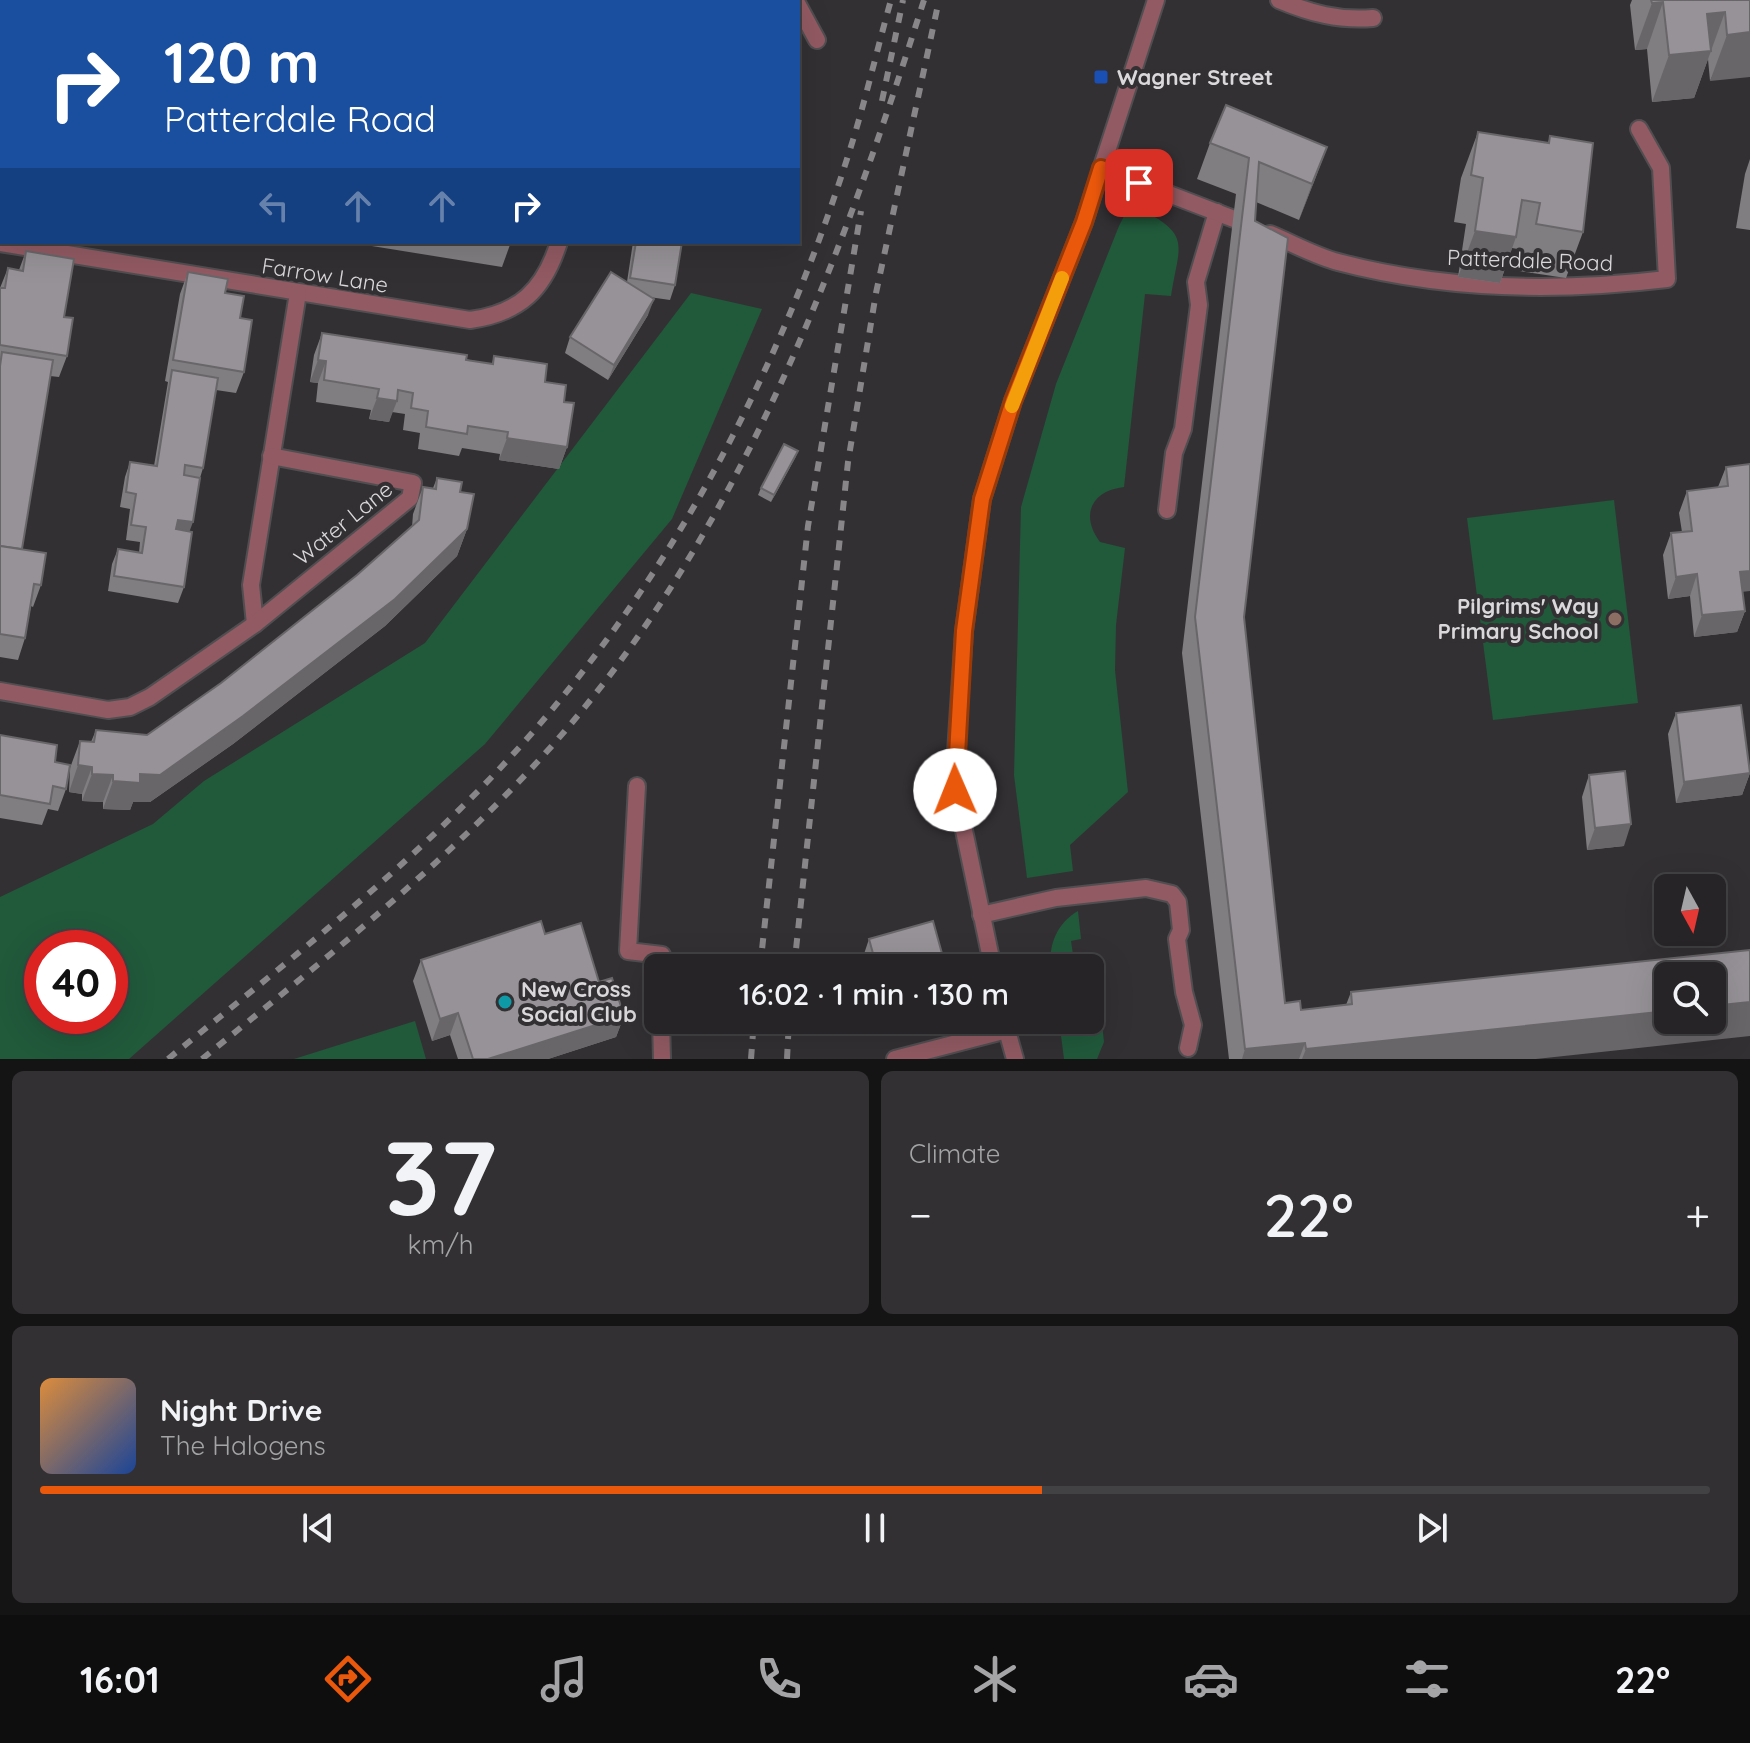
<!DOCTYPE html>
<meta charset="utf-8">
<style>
:root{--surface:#262426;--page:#323032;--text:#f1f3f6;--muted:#a4a4a7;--line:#424143;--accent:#ea580c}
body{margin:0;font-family:Quicksand,sans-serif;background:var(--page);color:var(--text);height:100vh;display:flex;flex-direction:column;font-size:30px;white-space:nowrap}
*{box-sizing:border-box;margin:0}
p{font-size:26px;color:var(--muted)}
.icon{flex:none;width:44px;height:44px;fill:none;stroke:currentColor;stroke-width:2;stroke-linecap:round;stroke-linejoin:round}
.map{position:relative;height:1059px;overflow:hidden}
.details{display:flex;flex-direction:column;gap:12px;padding:12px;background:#151415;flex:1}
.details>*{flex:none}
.guide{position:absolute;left:0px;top:0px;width:800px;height:244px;box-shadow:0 8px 32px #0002,0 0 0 2px var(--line);background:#1a4fa0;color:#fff;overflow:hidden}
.needle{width:52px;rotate:172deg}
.buttons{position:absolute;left:1654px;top:874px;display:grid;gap:16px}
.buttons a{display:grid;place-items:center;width:72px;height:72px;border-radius:12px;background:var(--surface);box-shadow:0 8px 32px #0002,0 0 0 2px var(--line);font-size:40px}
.speed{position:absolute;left:24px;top:930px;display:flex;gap:16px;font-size:40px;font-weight:700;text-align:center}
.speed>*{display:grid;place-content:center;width:104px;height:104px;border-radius:50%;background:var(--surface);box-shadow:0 8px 32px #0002,0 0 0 2px var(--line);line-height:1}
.speed .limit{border:12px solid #d22;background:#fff;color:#111}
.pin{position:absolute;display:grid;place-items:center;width:68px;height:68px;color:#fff;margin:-34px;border-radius:16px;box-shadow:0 4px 12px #0006}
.me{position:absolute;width:88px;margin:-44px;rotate:359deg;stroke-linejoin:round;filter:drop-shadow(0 0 6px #0008)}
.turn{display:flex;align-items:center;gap:28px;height:168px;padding:0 32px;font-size:36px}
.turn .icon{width:104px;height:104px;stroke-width:2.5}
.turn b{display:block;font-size:56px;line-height:68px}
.lanes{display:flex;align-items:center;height:76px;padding:0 32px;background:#0003;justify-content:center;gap:40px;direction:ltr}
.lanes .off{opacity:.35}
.big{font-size:60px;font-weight:600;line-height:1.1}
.details .tile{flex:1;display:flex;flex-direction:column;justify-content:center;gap:12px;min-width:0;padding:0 28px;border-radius:12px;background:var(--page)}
.details .dial{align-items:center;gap:0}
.dial b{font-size:104px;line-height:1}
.song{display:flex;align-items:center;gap:24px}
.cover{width:96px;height:96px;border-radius:12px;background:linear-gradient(135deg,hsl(30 70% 55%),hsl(220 70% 35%))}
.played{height:8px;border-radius:4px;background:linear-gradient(90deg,var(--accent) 60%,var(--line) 60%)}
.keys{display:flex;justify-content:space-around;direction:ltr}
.heat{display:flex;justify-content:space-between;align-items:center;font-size:44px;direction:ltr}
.details .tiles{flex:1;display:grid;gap:12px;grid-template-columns:1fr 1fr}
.tile:last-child{grid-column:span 2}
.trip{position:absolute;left:644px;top:954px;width:460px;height:80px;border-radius:12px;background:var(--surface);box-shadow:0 8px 32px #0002,0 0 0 2px var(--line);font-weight:600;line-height:80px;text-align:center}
.tabs{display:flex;height:128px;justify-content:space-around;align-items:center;background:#0f0e0f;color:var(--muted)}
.tabs .icon{width:56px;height:56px}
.tabs .current{color:var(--accent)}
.tabs b{font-size:36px;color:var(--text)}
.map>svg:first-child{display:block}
.green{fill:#21593b;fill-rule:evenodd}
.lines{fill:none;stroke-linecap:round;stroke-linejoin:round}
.service-casing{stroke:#514e51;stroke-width:20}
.minor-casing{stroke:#514e51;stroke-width:20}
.tertiary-casing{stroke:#514e51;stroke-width:20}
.service{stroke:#925a63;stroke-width:16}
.minor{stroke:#925a63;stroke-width:16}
.tertiary{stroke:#925a63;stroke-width:16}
.rail{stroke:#898689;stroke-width:6;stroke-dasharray:10 10;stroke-linecap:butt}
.wall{fill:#817e82}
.shaded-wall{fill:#69666a}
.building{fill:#969297;stroke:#69666a;stroke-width:2}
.route-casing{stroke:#983908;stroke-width:20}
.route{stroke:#ea580c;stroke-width:14}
.slow{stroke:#f59e0b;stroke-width:14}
.transit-dot{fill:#1a4fb4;stroke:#333033;stroke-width:3}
.education-dot{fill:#8d6e63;stroke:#333033;stroke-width:3}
.culture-dot{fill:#0f9aa8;stroke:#333033;stroke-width:3}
.labels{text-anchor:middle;stroke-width:8;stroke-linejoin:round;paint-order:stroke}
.poi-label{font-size:22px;font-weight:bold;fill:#dbd8db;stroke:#333033;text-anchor:start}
.street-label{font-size:22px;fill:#dbd8db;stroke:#333033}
</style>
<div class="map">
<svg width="1750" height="1059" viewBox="0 0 1750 1059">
<rect width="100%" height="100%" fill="#333033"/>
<g class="green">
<path d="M1141,209C1192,236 1179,244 1171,296L1145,294L1124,487C1091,491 1080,515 1100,542L1125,548L1116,625L1115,670L1128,792L1070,845L1073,871L1027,878L1014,775L1021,507L1056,384L1119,226L1126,212Z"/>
<path d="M691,293L762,309L672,519L485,744L129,1059H0V897L153,824L204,781L425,643ZM42,948H110V1016H42Z"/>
<path d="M1614,500L1638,703L1493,720L1467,518Z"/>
<path d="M1078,911L1081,939L1071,941L1075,968H1051C1048,945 1057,923 1078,911Z"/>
<path d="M1101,1013L1104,1042L1097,1059H1064L1059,1020H1090V1014Z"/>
<path d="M415,1021L426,1059H294Z"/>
</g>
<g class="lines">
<defs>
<g id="service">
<path d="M1279,0C1310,13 1339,21 1373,18"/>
<path d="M798,5L817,40"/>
<path d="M1167,510L1174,453L1183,429L1199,305L1196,282L1217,212"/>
<path d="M637,786L628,951L662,955V968"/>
<path d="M981,915L1056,898L1146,888L1172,894L1178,902L1181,930L1177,939L1184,992L1193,1025L1188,1048"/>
<path d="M661,1020L662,1059"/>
</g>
<g id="minor">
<path d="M500,0L512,2"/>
<path d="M619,2V0"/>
<path d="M1101,168L1234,219"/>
<path d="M1270,234C1292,243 1315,256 1338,262C1444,290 1559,292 1667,279L1661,168L1639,129"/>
<path d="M0,243L470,320C520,313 544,290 559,242"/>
<path d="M255,624L251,585L298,293"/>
<path d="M0,691L108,710L130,707L150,697L255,624L410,498L413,483L271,456"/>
<path d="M895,1059L1007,1030"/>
</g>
<g id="tertiary">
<path d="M993,968L954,783L964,631L982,499L1013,401L1084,222L1156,0"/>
<path d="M1004,1020L1015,1059"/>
</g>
</defs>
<use href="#service" class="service-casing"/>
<use href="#minor" class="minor-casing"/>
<use href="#tertiary" class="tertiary-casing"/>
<use href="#service" class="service"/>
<use href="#minor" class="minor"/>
<use href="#tertiary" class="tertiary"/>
<g class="rail">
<path d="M882,101L903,0"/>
<path d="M760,968L808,526L861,211"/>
<path d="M794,968L848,462L876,293L939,0"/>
<path d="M168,1059C267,978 368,900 459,810C643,631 769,402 847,159C864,107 876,53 891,0"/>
<path d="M202,1059C314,968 428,878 528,772C730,558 836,276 924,0"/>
<path d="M751,1059L754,1020"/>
<path d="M787,1059L789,1020"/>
</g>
</g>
<g class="wall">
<path d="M1632,0H1750L1710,81L1708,59L1694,98L1652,102L1647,49L1635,50L1630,5Z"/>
<path d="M1478,132L1548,143L1550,136L1583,232L1566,278L1519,271L1523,250L1512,248L1500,283L1458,277L1466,224L1454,222L1461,178Z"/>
<path d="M1210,143L1327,147L1299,220L1256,202L1255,221L1244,617L1285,1003L1301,1010L1346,1005L1351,992L1536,1059H1229L1182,653L1236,194L1197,179Z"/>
<path d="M1750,159V230L1736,228L1745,174Z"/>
<path d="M347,242H511L502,267Z"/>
<path d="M633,242H682L675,285L670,300L649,297L648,315L608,380L565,353L570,337L627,282Z"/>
<path d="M26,251L64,317L67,356L59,377L50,376L22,549L41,585L33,607L31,606L25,638L18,660L0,657V288L8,268L19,270Z"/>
<path d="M188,272L225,293L240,318L244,372L236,393L216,390L203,468L200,478L189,531L184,587L178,603L108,591L112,564L118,549L139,553L140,542L126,540L130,509L120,507L125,477L130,462L154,466L168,382L165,381L180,294Z"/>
<path d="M322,333L492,364L494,356L545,382L564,402L567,447L559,469L499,460L500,454L462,448L459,456L418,449L420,433L403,430L405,414L392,412L389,422L369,419L371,410L316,402L318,383L310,382L314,355Z"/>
<path d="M798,451L795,458L771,502L758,495L761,488Z"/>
<path d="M1726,467L1745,611L1737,632L1694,637L1690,596L1668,599L1663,555L1671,533L1682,532L1679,513L1687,491L1718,487Z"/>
<path d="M437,478L460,492L467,529L457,556L385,626L233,744L150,802H133L130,810L103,809V802L82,801V794L69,792L70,768L80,741L91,742L96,730L147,735L221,683L357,575L412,527L413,514L423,487L433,488Z"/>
<path d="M1676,713L1750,773L1742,795L1676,803L1668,734Z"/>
<path d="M0,735L55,762L66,789L58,811L48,809L42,825L0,818Z"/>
<path d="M1589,775L1624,846L1587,850L1582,797Z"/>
<path d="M545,934L599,982L624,1016L616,1037L548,1059H458L450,1035L432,1041L413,981L421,960Z"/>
<path d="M869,939L946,968H868L864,954Z"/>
</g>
<g class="shaded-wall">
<path d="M1663,2L1647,49L1635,50L1652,3Z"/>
<path d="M1725,12L1694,98L1652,102L1669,55L1707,14Z"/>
<path d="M0,22H2V38L0,37Z"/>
<path d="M1750,32V77L1710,81L1727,35Z"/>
<path d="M1327,147L1314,182L1299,220L1312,184Z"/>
<path d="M1475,231L1516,237L1500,283L1458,277Z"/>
<path d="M654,299L648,315L608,380L614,365Z"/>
<path d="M318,360L326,361L318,383L310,382Z"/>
<path d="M377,398L397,401L389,422L369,419Z"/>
<path d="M507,438L567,447L559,469L499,460Z"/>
<path d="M798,451L795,458L771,502L774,495Z"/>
<path d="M178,520L193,522L187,538L172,535Z"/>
<path d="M467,529L457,556L385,626L233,744L150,802H133L130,810L103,809L113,781L140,774Z"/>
<path d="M1750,571V591L1732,593L1740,572Z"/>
<path d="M1697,574L1690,596L1668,599L1676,577Z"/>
<path d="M1745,611L1737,632L1694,637L1702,615Z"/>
<path d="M78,765L92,767L82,794L69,792Z"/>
<path d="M1750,773L1742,795L1676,803L1684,782Z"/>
<path d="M92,774L113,775L103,802L82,801Z"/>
<path d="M1631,824L1624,846L1587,850L1595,828Z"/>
<path d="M1750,1002V1036L1536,1059H1302L1306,1049L1668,1011V1020H1712V1006Z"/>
<path d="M458,1013L450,1035L432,1041L440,1019Z"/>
<path d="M624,1016L616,1037L548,1059H488Z"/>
<path d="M1305,1043L1299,1059H1242L1245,1049Z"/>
</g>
<g class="building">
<path d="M1,0H61V2H2V22H0Z"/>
<path d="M67,0H260V2H66Z"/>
<path d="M688,0H728L727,2H688Z"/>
<path d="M1651,0H1750V32L1727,35L1725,12L1707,14L1711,51L1669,55L1663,2L1652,3Z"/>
<path d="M1226,105L1327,147L1312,184L1259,162L1255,221L1288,238L1244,617L1285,1003L1300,1001L1301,1010L1352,1004L1351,992L1750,950V1002L1712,1006V976H1668V1011L1306,1049L1305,1043L1245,1049L1195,617L1249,158L1210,143Z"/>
<path d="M1478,132L1549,143L1550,136L1593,143L1583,232L1536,224L1540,203L1522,200L1516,237L1475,231L1483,178L1471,175Z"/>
<path d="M0,171H2V203L0,202Z"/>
<path d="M490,242H511L510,245Z"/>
<path d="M636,242H682L675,285L630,278Z"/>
<path d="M26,251L74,259L64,317L73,318L67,356L0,345V288H5L8,268L23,271Z"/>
<path d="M188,272L228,279L225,293L244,296L240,318L252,320L244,372L173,360Z"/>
<path d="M611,272L654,299L614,365L570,337Z"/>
<path d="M322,333L467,355L466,360L493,364L494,356L547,364L545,382L566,385L564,402L574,403L567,447L507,438L508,432L468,426L467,434L426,427L428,411L411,408L413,393L398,390L397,401L377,398L379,389L324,380L326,361L318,360Z"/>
<path d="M2,352L53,360L22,549L0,546V366Z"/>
<path d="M172,370L218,378L203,468L185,465L184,475L200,478L193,522L178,520L176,529L192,532L184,587L114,576L118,549L142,553L146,527L131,525L136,494L126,492L130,462L157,466Z"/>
<path d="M784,444L798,451L774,495L761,488Z"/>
<path d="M1750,464V571L1740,572L1745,611L1702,615L1697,574L1676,577L1671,533L1692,531L1687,491L1728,486L1726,467Z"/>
<path d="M437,478L462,482L460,492L474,494L467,529L395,599L243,716L160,775L140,774V783L113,781V775L92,774V767L78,765L80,741L94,742L96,730L147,735L221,683L357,575L419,520L423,487L436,489Z"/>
<path d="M0,546L46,553L41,585L34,584L25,638L0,634Z"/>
<path d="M1741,705L1750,773L1684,782L1676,713Z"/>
<path d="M0,735L57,745L55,762L70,765L66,789L53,786L50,804L0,795Z"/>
<path d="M1625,771L1631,824L1595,828L1589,775Z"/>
<path d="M541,921L545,934L581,923L599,982L612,978L624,1016L488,1059H473L458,1013L440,1019L421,960Z"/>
<path d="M933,921L946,968H877L869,939Z"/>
</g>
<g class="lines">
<defs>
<path id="route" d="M955,790L964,631L982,499L1013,401L1084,222L1101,168L1139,183"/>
</defs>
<use href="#route" class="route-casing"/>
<use href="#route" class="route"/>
<path class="slow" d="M1012,406L1062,278"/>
</g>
<rect class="transit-dot" x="1093" y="69" width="16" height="16" rx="4"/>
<circle class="education-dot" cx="1615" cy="619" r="8"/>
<circle class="culture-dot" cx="505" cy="1002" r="8"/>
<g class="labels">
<g class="poi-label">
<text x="1117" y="85">Wagner Street</text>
<text x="1599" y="614" text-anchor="end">Pilgrims' Way<tspan x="1599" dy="25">Primary School</tspan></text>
<text x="521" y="997">New Cross<tspan x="521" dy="25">Social Club</tspan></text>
</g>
<g class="street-label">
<text transform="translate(1530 260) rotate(2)" y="8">Patterdale Road</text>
<text transform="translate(325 275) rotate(9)" y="8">Farrow Lane</text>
<text transform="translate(343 523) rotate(-39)" y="8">Water Lane</text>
</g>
</g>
</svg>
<div class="buttons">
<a><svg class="needle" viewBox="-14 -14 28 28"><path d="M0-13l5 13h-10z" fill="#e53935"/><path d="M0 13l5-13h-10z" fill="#a4a4a7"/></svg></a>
<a><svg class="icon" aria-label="search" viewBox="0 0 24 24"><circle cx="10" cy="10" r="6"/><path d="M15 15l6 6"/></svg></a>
</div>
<div class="speed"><div class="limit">40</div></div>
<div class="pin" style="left:1139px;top:183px;background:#d93025"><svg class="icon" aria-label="arrive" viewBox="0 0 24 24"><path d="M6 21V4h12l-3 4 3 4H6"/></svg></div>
<svg class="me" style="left:955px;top:790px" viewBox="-20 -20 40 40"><circle r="19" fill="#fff"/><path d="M0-13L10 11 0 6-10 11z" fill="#ea580c"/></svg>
<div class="trip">16:02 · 1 min · 130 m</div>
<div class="guide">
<div class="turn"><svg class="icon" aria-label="right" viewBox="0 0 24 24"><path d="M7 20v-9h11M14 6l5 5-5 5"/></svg><div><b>120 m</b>Patterdale Road</div></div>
<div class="lanes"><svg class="icon off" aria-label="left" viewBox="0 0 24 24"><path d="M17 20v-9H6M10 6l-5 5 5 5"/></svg><svg class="icon off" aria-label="ahead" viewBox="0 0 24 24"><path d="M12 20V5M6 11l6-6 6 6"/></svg><svg class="icon off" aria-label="ahead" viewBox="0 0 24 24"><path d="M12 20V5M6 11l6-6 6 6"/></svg><svg class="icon" aria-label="right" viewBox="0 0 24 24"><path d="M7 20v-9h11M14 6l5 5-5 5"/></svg></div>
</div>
</div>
<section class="details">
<div class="tiles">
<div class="tile dial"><b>37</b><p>km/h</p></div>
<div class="tile"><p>Climate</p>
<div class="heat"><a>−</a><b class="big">22°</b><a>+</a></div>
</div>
<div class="tile">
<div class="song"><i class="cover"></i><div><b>Night Drive</b><p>The Halogens</p></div></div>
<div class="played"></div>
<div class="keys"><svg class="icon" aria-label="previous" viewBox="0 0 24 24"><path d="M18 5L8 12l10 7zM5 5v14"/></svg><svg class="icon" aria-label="pause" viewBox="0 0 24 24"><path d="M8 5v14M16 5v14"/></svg><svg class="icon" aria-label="next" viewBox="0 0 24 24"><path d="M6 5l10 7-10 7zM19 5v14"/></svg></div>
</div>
</div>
</section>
<nav class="tabs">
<b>16:01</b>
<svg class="icon current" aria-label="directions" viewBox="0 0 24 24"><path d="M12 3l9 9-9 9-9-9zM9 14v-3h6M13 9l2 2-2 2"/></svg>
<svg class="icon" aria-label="music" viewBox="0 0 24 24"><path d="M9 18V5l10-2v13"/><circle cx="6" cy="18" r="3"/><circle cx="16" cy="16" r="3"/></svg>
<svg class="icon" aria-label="phone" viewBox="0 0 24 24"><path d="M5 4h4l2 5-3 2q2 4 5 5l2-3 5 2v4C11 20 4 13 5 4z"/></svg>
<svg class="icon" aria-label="climate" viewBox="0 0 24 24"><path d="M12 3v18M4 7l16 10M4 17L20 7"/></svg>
<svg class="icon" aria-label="car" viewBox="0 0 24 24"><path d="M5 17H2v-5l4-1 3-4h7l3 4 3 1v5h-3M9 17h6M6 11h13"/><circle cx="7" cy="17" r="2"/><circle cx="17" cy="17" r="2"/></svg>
<svg class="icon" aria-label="filters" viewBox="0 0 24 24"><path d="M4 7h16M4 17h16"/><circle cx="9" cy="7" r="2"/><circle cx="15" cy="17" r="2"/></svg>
<b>22°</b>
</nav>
